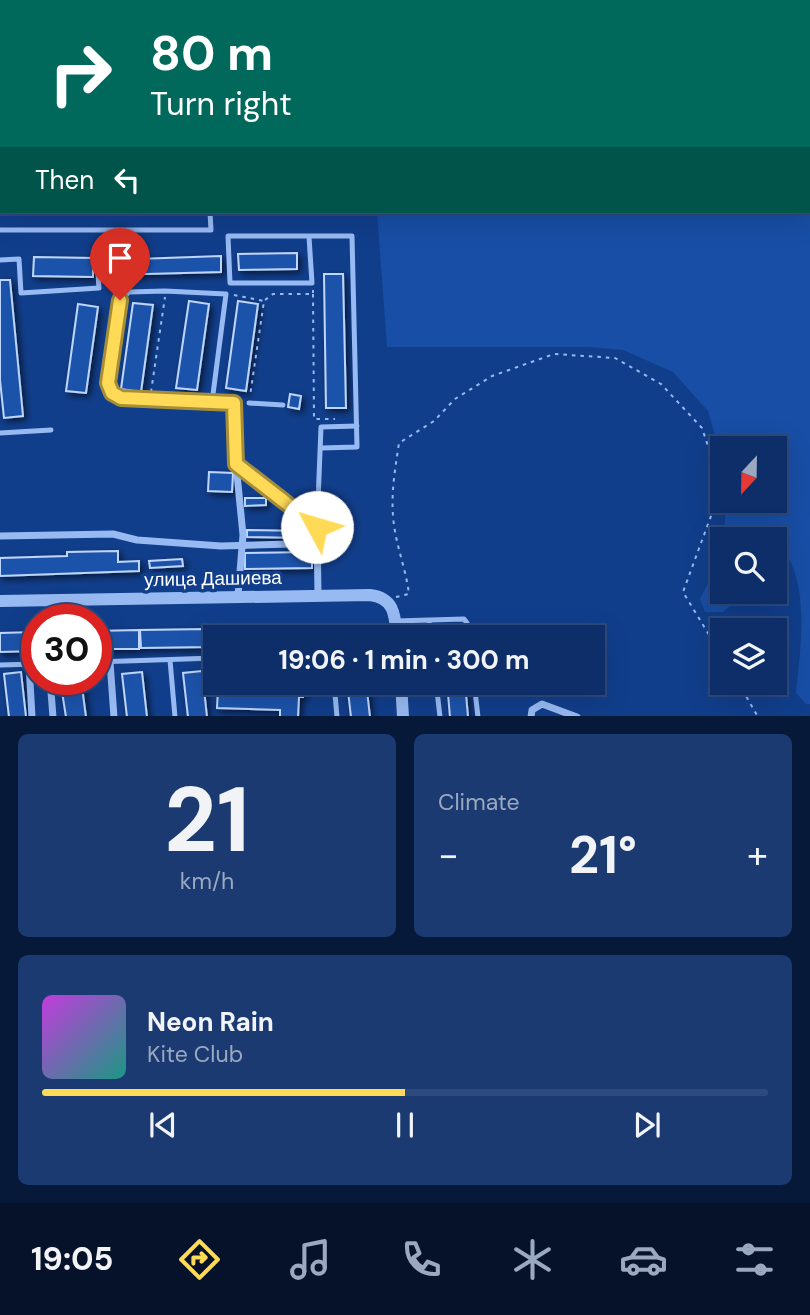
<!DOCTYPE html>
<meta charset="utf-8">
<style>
:root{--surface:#0d2e68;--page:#1b3a71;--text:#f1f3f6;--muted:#9aa8c0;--line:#2d4a7c;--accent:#ffda57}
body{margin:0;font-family:"DM Sans",sans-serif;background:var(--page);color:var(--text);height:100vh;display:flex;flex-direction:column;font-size:26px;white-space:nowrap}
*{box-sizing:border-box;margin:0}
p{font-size:23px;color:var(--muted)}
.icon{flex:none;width:38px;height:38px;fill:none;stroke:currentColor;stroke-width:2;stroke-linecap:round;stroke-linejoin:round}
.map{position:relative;height:716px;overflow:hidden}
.drawer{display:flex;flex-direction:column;gap:18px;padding:18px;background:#071939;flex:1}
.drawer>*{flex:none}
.guide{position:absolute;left:0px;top:0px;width:810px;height:214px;box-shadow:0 7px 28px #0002,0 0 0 2px var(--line);background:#00695c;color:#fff;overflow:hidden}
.needle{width:46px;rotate:202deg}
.buttons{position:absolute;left:710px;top:436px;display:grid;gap:14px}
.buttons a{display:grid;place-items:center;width:77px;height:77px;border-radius:0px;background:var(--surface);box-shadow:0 7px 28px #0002,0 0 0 2px var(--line);font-size:35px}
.speed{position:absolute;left:21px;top:604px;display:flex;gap:14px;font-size:35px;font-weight:700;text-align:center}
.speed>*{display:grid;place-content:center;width:91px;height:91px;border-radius:50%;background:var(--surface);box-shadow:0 7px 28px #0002,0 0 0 2px var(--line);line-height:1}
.speed .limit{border:10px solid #d22;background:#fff;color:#111}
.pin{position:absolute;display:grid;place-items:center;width:60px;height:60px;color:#fff;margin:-72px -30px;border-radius:50% 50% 50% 0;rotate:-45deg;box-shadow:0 0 7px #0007}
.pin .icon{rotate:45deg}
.me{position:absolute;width:77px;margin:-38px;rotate:309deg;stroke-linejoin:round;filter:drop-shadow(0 0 5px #0008)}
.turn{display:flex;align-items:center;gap:24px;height:147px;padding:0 35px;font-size:32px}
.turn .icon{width:91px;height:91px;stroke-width:2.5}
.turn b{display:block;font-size:49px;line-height:60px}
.then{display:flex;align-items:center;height:66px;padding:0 35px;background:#0003;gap:14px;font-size:26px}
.big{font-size:52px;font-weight:700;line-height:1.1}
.drawer .widget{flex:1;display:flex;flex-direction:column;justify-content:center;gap:10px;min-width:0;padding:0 24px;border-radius:10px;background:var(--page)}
.drawer .dial{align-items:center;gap:0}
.dial b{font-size:91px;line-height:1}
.song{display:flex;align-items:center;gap:21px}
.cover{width:84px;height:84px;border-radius:10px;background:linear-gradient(135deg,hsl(290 70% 55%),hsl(170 70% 35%))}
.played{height:7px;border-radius:4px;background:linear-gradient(90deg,var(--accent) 50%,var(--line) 50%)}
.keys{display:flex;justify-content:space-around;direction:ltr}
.heat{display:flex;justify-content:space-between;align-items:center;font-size:38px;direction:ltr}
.drawer .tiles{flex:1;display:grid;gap:18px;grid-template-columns:1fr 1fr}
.widget:last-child{grid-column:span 2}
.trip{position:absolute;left:203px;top:625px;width:402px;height:70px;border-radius:0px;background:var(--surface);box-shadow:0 7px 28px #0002,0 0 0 2px var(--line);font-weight:700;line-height:70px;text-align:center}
.menu{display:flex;height:112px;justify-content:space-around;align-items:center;background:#05122a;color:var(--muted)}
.menu .icon{width:49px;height:49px}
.menu .current{color:var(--accent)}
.menu b{font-size:32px;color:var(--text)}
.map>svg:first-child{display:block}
.green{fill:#184ea5}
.building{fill:#1e53aa;stroke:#bed6fd;stroke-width:2;filter:url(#shadow)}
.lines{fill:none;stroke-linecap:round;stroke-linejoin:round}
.path{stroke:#97baf2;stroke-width:2;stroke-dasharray:3.5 5;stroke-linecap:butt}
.service{stroke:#97baf2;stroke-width:5}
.minor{stroke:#97baf2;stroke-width:7}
.tertiary{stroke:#97baf2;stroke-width:12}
.route-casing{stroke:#a68e39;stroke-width:18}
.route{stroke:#ffda57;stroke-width:12}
.labels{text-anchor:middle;stroke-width:7;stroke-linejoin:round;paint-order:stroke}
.street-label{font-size:19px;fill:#fff;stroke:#113e8b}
</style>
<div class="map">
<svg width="810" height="717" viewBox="0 0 810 717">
<defs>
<filter id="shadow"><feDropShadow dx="3" dy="3" stdDeviation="3.5" flood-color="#0009"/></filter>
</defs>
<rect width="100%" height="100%" fill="#113e8b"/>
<g class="green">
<path d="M361,0H810V704H806L796,693C800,652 809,594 788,557L775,555V539H724L726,501L775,500V448H723V463L708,411L673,372L623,350L590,347H387L377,212H808V2Z"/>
<path d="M723,553V592H746L723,612H705L700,599Z"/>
<path d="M775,632L781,655L780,686L772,694L758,691L756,683L775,682Z"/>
</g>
<g class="building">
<path d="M297,253V269L239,270L238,254Z"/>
<path d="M221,256V272L109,275V260Z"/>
<path d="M34,257L93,258V277L33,276Z"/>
<path d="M324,274H343L346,408H326Z"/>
<path d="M0,280H10L23,416L4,418L0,380Z"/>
<path d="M189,301L209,304L197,390L176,388Z"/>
<path d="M238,301L258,304L246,391L226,388Z"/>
<path d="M133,303L153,305L141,392L121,389Z"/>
<path d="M78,304L98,307L86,393L66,391Z"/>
<path d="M290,394L301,396L299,409L288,407Z"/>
<path d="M209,472L233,473L232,492L208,491Z"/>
<path d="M245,498H266V505L245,506Z"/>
<path d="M247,530L307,531V538L247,537Z"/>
<path d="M118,551V562L139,561V571L0,576V558L67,556V552Z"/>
<path d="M312,552V568L245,569V553Z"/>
<path d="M182,559L183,566L150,568L149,561Z"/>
<path d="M457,625L459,637H440L439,627Z"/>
<path d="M208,629V647L141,648L140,630Z"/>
<rect x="249" y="629" width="72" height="8"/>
<path d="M139,630V649H96V631Z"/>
<path d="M37,632V651L0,652V633Z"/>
<path d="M202,671L207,717H188L183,673Z"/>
<path d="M21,672L26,717H9L4,674Z"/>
<path d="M142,672L147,717H127L122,674Z"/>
<path d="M60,679H81L86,717H66Z"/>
<path d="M273,682H303V697H299L298,717H280V710L217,708L218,689L272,691Z"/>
<path d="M347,682H366L370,717H351Z"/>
<path d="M447,682H465L468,717H450Z"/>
</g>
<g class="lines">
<g class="path">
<path d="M313,294L314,419H335"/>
<path d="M234,295L264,301L250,396"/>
<path d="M265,300L273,294H313V290"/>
<path d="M151,392L165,297"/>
<path d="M396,597L409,594C406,570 397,548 394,525C390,497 395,470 399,443L434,421L455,399L492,376L554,354L615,358L661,384L702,428L713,461L715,505L683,592L723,658"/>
<path d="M738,682L758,717"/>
</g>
<g class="service">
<path d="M121,0L122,2"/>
<path d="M343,0V2"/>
<path d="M0,65H2"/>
<path d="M0,212H10"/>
<path d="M0,230H211L210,212"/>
<path d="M309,237L312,283H230L228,236H352L357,447L321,448"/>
<path d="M0,260L19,259L21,293L99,288L97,260"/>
<path d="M212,402L121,398L112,393L108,383L120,301L129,292L165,291L226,294L212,402L234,403"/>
<path d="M249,403L283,405"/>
<path d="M0,433L51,430"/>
<path d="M317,527L321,427L357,426"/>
<path d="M395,621L464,619L467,623L468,637"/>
<path d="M429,621L431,637"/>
<path d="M170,660L175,717"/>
<path d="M96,662L215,658"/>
<path d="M0,665L37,664"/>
<path d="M334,682L337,717"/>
<path d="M436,682L440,717"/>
<path d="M474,682L478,717"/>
</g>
<g class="minor">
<path d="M234,403L236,464L243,535L238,596"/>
<path d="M236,464L317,527L318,595"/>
<path d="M0,536L113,534L137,540L221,546L290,544L316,549"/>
<path d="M110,662L114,717"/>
<path d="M29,664L32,717"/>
<path d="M50,679L53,717"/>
<path d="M531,717L532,710L542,704L577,717"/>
</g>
<g class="tertiary">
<path d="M0,601L370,595C395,598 395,616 397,637"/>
<path d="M401,682L403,717"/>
</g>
</g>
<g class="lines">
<defs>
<path id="route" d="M120,300L108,383L112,393L121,398L234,403L236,464L317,527"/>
</defs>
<use href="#route" class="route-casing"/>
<use href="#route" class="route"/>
</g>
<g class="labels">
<g class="street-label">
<text transform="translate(213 578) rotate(-1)" y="7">улица Дашиева</text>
</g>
</g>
</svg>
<div class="buttons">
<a><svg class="needle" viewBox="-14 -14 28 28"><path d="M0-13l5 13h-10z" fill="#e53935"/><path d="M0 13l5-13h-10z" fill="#9aa8c0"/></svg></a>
<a><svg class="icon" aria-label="search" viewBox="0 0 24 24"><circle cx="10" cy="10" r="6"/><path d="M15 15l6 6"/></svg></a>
<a><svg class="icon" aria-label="layers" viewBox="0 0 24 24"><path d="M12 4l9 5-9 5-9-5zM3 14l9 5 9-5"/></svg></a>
</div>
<div class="speed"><div class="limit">30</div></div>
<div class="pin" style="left:120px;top:300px;background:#d93025"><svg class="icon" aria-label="arrive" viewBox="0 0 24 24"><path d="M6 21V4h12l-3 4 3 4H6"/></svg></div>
<svg class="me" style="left:317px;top:527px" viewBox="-20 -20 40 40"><circle r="19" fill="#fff"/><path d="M0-13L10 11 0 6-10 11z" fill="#ffda57"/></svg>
<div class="trip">19:06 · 1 min · 300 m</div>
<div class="guide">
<div class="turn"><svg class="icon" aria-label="right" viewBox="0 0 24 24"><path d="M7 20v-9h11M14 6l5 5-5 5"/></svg><div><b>80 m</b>Turn right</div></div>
<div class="then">Then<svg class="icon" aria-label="left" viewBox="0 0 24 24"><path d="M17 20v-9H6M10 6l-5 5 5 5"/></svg></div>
</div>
</div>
<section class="drawer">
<div class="tiles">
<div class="widget dial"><b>21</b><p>km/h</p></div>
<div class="widget"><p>Climate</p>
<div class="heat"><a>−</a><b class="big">21°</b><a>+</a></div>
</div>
<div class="widget">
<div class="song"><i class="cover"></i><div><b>Neon Rain</b><p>Kite Club</p></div></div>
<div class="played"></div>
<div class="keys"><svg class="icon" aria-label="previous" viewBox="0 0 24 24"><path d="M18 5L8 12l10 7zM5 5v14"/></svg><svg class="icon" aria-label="pause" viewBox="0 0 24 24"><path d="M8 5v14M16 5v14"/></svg><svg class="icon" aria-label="next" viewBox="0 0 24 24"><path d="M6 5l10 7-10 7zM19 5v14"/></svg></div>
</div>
</div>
</section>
<nav class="menu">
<b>19:05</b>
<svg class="icon current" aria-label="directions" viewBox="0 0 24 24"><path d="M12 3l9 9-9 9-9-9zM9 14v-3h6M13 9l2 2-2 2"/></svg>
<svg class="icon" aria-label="music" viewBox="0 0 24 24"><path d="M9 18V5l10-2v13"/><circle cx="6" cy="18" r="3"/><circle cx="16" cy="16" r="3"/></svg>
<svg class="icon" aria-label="phone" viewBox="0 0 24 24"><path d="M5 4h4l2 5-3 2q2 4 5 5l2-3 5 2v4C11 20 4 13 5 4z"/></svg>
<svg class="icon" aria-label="climate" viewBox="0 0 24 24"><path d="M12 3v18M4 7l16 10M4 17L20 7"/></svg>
<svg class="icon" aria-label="car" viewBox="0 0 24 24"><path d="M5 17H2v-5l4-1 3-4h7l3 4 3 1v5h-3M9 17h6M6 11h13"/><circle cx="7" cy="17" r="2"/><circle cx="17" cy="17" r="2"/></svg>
<svg class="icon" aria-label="filters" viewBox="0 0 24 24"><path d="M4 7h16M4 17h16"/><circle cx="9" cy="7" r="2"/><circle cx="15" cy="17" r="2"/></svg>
</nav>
